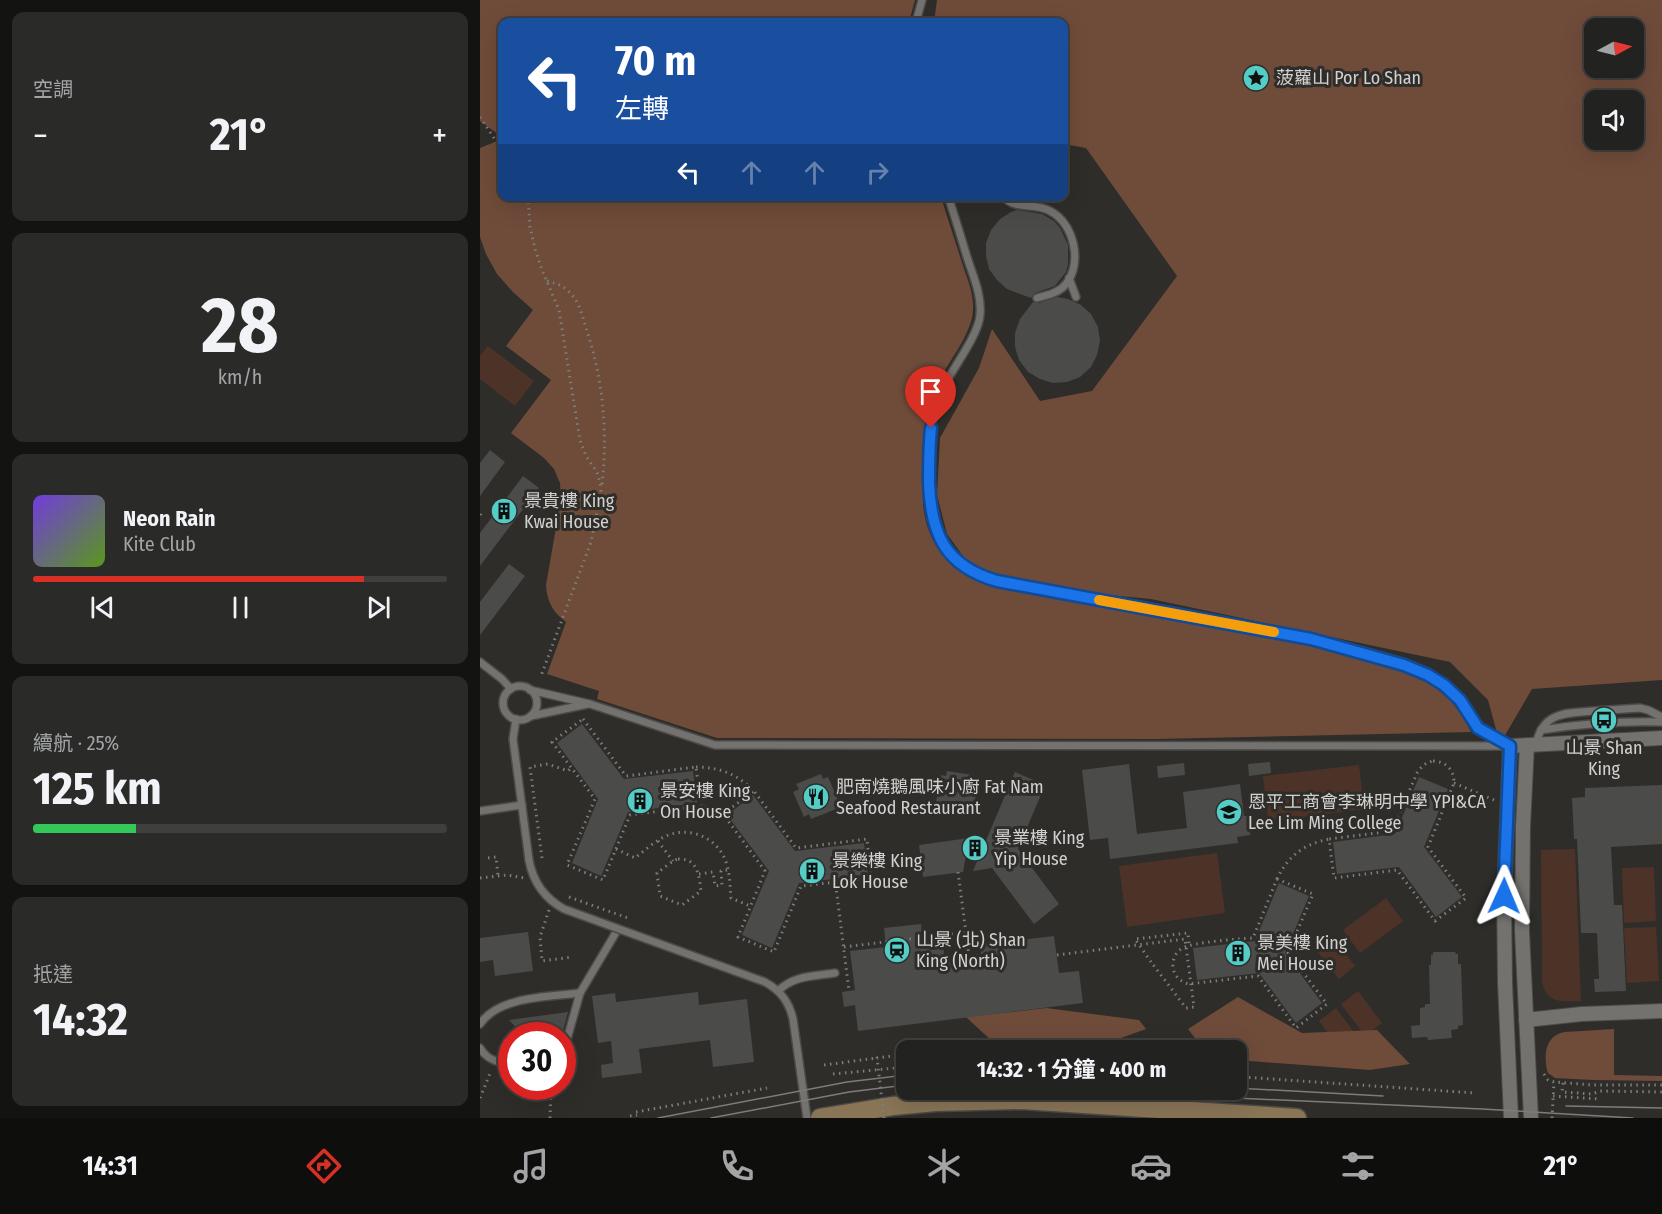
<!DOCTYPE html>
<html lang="zh-TW">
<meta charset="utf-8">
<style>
:root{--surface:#222220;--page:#2a2a29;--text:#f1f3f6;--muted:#a2a4a5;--line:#3f3f3e;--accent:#d93025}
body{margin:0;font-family:"Fira Sans Condensed","Noto Sans TC",sans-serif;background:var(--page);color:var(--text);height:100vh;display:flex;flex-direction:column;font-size:22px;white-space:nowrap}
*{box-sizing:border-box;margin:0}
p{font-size:20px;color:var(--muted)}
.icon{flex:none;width:33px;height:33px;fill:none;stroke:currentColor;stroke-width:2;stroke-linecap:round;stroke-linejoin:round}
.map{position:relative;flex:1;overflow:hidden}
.drawer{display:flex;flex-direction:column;gap:12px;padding:12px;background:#131312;width:480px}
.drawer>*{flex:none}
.guide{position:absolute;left:18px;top:18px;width:570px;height:183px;border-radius:12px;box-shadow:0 6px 24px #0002,0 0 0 2px var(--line);background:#1a4fa0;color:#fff;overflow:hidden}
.needle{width:39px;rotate:83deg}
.buttons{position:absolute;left:1104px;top:18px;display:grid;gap:12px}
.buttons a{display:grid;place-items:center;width:60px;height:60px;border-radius:12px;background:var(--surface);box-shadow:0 6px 24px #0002,0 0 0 2px var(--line);font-size:30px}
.speed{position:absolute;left:18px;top:1022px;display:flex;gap:12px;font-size:30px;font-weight:700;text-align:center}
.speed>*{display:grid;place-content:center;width:78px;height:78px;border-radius:50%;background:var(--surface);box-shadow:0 6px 24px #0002,0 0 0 2px var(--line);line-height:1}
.speed .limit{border:9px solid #d22;background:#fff;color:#111}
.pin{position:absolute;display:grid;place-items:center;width:51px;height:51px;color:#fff;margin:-62px -26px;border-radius:50% 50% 50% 0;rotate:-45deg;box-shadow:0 0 6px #0007}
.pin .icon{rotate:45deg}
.me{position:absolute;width:66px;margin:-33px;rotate:1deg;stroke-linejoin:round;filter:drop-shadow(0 0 4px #0008)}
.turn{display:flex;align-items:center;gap:21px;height:126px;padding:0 18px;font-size:27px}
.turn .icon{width:78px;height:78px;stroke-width:2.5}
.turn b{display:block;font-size:42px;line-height:51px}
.lanes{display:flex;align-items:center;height:57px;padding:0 18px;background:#0003;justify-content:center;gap:30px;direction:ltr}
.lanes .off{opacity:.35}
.big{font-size:45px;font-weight:700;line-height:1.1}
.drawer .widget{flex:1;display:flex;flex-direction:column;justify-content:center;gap:9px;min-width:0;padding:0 21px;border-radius:12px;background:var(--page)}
.drawer .dial{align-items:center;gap:0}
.dial b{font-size:78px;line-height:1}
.song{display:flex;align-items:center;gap:18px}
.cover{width:72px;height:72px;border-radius:9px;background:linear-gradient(135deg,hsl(260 70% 55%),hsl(90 70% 35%))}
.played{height:6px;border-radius:3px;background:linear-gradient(90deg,var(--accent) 80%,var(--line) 80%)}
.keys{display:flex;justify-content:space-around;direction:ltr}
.heat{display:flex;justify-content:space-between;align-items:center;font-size:33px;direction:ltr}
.charge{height:9px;border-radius:4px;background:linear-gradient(90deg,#34c759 25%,var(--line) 0)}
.trip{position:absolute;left:416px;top:1040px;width:351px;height:60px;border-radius:12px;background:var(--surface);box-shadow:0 6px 24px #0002,0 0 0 2px var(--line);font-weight:700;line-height:60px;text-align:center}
.dock{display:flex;height:96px;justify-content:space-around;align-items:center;background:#0e0e0d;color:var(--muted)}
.dock .icon{width:42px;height:42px}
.dock .active{color:var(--accent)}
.dock b{font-size:27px;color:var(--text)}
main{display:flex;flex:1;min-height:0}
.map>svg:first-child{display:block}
.green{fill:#4d3327}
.forest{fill:#6f4b3a;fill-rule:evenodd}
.building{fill:#4b4b49}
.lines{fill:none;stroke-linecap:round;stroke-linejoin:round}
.lane-casing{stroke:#4b4a48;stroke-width:10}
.street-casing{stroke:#4b4a48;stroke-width:16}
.secondary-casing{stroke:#4b4a48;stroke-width:21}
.path{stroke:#7f7e7c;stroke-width:3;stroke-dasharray:1.5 4.5;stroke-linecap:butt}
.lane{stroke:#73726f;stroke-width:7}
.street{stroke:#73726f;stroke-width:14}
.secondary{stroke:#897456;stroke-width:18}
.tram{stroke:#7d7c7a;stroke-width:1.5}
.lane-bridge-casing{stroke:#4b4a48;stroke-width:10;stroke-linecap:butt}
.path-bridge{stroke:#7f7e7c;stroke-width:3;stroke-dasharray:1.5 4.5;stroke-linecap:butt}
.lane-bridge{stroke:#73726f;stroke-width:7}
.route-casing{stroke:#114b97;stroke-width:15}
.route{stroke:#1a73e8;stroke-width:10}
.slow{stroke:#f59e0b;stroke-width:10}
.labels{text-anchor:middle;stroke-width:6;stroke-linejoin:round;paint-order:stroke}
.poi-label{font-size:18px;fill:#d2d1d0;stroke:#2e2d2a;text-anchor:start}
</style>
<main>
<section class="drawer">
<div class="widget"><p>空調</p>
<div class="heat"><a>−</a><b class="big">21°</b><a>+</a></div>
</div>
<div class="widget dial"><b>28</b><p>km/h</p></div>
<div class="widget">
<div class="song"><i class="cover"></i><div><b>Neon Rain</b><p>Kite Club</p></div></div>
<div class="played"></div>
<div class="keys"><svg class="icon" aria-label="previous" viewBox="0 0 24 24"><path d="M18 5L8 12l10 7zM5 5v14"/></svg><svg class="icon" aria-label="pause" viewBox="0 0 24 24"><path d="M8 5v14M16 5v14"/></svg><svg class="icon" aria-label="next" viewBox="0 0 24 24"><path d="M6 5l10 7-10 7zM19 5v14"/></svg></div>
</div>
<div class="widget"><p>續航 · 25%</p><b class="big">125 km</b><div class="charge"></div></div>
<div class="widget"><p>抵達</p><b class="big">14:32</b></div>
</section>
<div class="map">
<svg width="1182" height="1118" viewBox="0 0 1182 1118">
<rect width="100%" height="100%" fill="#2e2d2a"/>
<g class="green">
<path d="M8,346L54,381L35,406L0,379V356Z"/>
<path d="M879,765L884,809L788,821L783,776Z"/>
<path d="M1095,849L1101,1001C1083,1001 1067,1005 1062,982L1061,850Z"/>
<path d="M737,853L745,913L647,927L639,866Z"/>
<path d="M1174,867L1176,921L1144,923L1142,868Z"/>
<path d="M906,898L923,921L880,953L863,930Z"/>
<path d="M1176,927L1179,981L1147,983L1144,928Z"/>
<path d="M851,934L875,966L859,979L834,947Z"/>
<path d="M878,991L902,1023L885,1036L861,1004Z"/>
<path d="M856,1008L880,1040L863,1053L839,1021Z"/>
</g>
<g class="forest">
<path d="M0,0H435L429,22H22V137L0,121Z"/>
<path d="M457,0H1182V680L1052,689L1020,744L1008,700L970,662L671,599L531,586L491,567L467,534L457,495L460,438L499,368L512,329L560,401L612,391L697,276L606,148L584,144V22H454ZM1114,28H1154V68H1114ZM1114,100H1154V140H1114Z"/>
<path d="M22,139V196L461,197C468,220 476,243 483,266C488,280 494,295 493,310C492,336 464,366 454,391C443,417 442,444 443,471C443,485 442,499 444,512C450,550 475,573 510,586L829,645L921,671L939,678L956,688L970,700L982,715L991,732L676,739L237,738L117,699L119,691L67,674L86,622C73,612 67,602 66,585L81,499L80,483L74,469L64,458L31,433L71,380L26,346L53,310L33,292L17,274L6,254L0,237V148Z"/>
<path d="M758,997L822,1033L897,1030L930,1064L890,1070L756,1060V1050H724L708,1029Z"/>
<path d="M566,1008L659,1020L666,1029L608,1050H585L513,1042L486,1017Z"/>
<path d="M1134,1029V1075L1182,1076V1081L1113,1080L1075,1078L1068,1073C1063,1056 1065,1035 1085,1032Z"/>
</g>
<g class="building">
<path d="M537,210L562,214L574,221L580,228L588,245V264L586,272L575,286L555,293L551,298L527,289L517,280L509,269L506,256V243L511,230L520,219L531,212Z"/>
<path d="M577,297L588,299L601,305L611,314L618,327L620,341L617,355L611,367L600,377L587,382L573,383L560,379L548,372L539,360L535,347V333L540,319L553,302L559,303Z"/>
<path d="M10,450L25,462L0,496V463Z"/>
<path d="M43,476L59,488L0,566V533Z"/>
<path d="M29,564L45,576L0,635V602Z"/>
<path d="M102,724L144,779L213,771L217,803L148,812L121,876L92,863L118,799L77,743Z"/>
<path d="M790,762L791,773L769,776L768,764Z"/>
<path d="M704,763L705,775L678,778L677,766Z"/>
<path d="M649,764L657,834L707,828L703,792L760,784L764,816H768L770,835L757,837L758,843L630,859L628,838L610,840L602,770Z"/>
<path d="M467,771L493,775V781H498L494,808L488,807L487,813L461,809L462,803L456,802L461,775L466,776Z"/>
<path d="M535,772L565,785L538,849L579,904L554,924L512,868L493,871Z"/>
<path d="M341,774L343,779L348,777L359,802L354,804L356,809L331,819L329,814L324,817L313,792L319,789L316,784Z"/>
<path d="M939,777L968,789L944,847L982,897L956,917L919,867L857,874L853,842L915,834Z"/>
<path d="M1182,785V844L1131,847L1134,905H1142L1146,991L1115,992L1114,979H1119L1117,933H1101L1097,839H1094L1092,798L1105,797V788Z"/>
<path d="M273,795L315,851L384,843L388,875L319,883L292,948L262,935L289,871L247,815Z"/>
<path d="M489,838L483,872L443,877L439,845Z"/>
<path d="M799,883L829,896L805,953L842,1003L816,1023L779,973L717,980L713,948L775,941Z"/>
<path d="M441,924L443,942L462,940L465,959L501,954L500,945L574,936L579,973L599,971L603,1003L378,1031L375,1005L364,1007L362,992L375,990L370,951L406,947L404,928Z"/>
<path d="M48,932L53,971L15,976L13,960L0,962V938Z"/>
<path d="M953,952H975L976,954H978V964H981L983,1025L978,1026V1029L971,1030L972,1038L948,1040L947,1037L932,1038L931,1026L940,1025V1008L945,1007V1004H950L949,965H951V955H953Z"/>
<path d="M218,992L219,1005L267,999L274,1062L233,1067L230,1040L159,1049L162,1073L122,1078L121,1065L133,1063L131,1041L118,1043L112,996L135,993L136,1002Z"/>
<path d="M88,1012L82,1035H43L29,1020Z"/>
</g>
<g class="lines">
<defs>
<g id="lane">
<path d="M436,22L442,0"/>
<path d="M468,196C475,217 481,237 487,257C493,276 502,295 500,315C499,336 468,374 459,396C449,420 448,447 449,472C450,528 457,564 517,581L831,639L924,665L948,675L964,685L987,709L998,728L1027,745"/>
<path d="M523,196C535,211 555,202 570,211C594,223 603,263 586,284C579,293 567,295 557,298"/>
<path d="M589,278L596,297"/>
<path d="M0,662L22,679L31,689"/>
<circle cx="40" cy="703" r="17"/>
<path d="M50,690L110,704L235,745L1030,746"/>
<path d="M51,716L108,704"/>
<path d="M36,719L33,739L49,860"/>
<path d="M1061,730C1100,724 1142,721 1182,722"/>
<path d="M1056,745C1062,712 1086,713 1113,711C1129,710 1145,709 1160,708L1168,710L1182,717"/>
<path d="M0,811L42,805"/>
<path d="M227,961L285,982C301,991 309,1002 313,1019L327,1118"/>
<path d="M298,991C314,975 335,976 355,973"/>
<path d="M0,1024C19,996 69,997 100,993"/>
<path d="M0,1048C8,1061 18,1062 32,1064"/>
<path d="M82,1057L100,993L138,929"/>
</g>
<g id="street">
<path d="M1047,745L1043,827L1042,931L1051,1118"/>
<path d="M1046,1020L1102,1014L1182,1011"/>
<path d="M1031,1118L1025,983L1024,896L1030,746L1182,738"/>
</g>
<path id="secondary" d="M340,1118L413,1106L456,1102L542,1100L817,1118"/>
</defs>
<use href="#lane" class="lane-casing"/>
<use href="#street" class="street-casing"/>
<use href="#secondary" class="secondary-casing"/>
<g class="path">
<path d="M0,117L16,141L22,147"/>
<path d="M48,196L50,227L55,249L62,270L79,310L100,440L106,456L117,472L120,482L121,492L111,542L61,676"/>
<path d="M67,281C75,283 82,285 88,291C99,300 102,315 106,328C123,379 128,431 122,485"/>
<path d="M0,515L1,513"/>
<path d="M103,719L146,776L216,767L221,806L150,815L123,880L87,865L115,799L72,742Z"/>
<path d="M953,761C967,762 974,770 974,783L948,847L986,898L955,921L917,870L854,878L849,839L912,831L937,773C942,766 945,763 953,761Z"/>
<path d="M216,767C239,767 257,774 274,791L316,848L387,839L391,878L321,886L294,952L258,937L285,871L243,814L221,806"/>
<path d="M974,783L1014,800"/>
<path d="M243,814L274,791"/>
<path d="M178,841L193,861"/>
<path d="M136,849L155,858C165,850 175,841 186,836C211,825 240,839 247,865C250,875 250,887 251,898L270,906"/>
<path d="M8,858L16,857L18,876"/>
<path d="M62,858L50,767L68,764L88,771L91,768"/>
<path d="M198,859C218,858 219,876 221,891L202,905L180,896L177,873L193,861Z"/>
<path d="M478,872L489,956"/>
<path d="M219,874L233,872L235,886L242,885L241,871L248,870"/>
<path d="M0,878L27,875L44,878"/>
<path d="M797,879L833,894L808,953L847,1004L816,1028L778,976L708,984C700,981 694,976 693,967C692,960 696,951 703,948C713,942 758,939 773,938Z"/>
<path d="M797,879C808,856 824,844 849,839"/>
<path d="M89,897L148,918"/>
<path d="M69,910L60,937L62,961L92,957"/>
<path d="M364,947L486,932"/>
<path d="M671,962L655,939L708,933L709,945"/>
<path d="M344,1065L397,1058"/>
<path d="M353,1074L426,1067"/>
<path d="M1064,1074L1068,1080L1074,1082L1113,1085H1182"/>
<path d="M763,1077L995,1093"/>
<path d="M1083,1083L1082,1092L1112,1094L1120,1091L1182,1092"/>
<path d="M1073,1096L1120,1099"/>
<path d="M0,1098L11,1071"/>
<path d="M156,1112L287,1088"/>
<path d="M150,1116L157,1115"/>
<path d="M70,1118L71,1086"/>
<path d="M1072,1118L1074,1082"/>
</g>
<use href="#lane" class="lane"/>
<use href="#street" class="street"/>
<use href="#secondary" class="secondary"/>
<g class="tram">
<path d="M756,1088L903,1096"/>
<path d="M647,1089L755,1098L1002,1109L1153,1118"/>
<path d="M1086,1106L1182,1108"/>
<path d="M178,1118L367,1082L426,1075"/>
<path d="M231,1118L369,1092L426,1085"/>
</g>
<defs>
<path id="lane-bridge" d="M49,860C53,882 64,898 84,909L227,961"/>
</defs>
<use href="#lane-bridge" class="lane-bridge-casing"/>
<g class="path-bridge">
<path d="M355,879L369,991"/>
<path d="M577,955L705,939L714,1007L706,1008L671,962"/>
<path d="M404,1118L397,1058L426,1054"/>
</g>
<use href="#lane-bridge" class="lane-bridge"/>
</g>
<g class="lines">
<defs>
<path id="route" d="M451,428C449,446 449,465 449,483C451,534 465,566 517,581L831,639L924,665L948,675L964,685L980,700L998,728L1030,746L1024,896"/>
</defs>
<use href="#route" class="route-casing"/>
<use href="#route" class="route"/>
<path class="slow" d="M619,600L794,632"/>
</g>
<defs>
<symbol id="sight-disc" viewBox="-11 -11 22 22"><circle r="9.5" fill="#54cdc7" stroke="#2e2d2a"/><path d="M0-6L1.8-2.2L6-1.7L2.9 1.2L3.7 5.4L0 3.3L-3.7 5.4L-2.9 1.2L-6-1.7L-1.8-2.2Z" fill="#111"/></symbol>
<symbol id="building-disc" viewBox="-11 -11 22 22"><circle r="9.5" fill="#54cdc7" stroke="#2e2d2a"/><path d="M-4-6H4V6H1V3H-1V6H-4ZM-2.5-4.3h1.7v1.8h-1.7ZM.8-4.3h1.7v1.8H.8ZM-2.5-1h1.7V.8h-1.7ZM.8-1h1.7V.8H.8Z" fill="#111"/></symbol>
<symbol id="bus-disc" viewBox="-11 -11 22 22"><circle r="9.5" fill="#54cdc7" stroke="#2e2d2a"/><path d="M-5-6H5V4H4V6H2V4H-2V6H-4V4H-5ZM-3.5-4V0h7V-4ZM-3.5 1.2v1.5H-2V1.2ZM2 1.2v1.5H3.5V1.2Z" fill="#111"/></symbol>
<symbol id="restaurant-disc" viewBox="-11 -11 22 22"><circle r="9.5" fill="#54cdc7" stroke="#2e2d2a"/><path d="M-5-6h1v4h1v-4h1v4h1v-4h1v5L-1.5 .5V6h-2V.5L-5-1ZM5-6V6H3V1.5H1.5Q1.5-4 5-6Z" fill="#111"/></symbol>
<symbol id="school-disc" viewBox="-11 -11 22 22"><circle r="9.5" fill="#54cdc7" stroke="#2e2d2a"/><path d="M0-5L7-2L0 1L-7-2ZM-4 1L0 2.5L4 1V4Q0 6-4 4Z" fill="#111"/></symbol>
<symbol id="station-disc" viewBox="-11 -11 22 22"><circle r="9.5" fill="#54cdc7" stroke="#2e2d2a"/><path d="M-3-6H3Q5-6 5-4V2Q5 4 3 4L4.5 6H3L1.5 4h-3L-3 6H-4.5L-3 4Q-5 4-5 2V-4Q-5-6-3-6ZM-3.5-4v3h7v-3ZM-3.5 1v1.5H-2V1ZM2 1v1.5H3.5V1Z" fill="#111"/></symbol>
</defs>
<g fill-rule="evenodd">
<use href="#sight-disc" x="761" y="63" width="30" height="30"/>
<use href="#building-disc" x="9" y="496" width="30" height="30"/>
<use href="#bus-disc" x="1109" y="705" width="30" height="30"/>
<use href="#restaurant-disc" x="321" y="782" width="30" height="30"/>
<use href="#building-disc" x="145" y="786" width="30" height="30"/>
<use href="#school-disc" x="734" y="797" width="30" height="30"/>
<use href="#building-disc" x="480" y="833" width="30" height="30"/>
<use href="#building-disc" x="317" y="856" width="30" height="30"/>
<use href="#station-disc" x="402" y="935" width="30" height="30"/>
<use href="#building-disc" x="743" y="938" width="30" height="30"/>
</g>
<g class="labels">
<g class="poi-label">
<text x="796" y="84">菠蘿山 Por Lo Shan</text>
<text x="44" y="507">景貴樓 King<tspan x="44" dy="21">Kwai House</tspan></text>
<text x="1124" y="754" text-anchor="middle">山景 Shan<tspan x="1124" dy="21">King</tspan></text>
<text x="356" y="793">肥南燒鵝風味小廚 Fat Nam<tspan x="356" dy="21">Seafood Restaurant</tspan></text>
<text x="180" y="797">景安樓 King<tspan x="180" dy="21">On House</tspan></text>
<text x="768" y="808">恩平工商會李琳明中學 YPI&amp;CA<tspan x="768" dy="21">Lee Lim Ming College</tspan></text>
<text x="514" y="844">景業樓 King<tspan x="514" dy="21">Yip House</tspan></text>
<text x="352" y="867">景樂樓 King<tspan x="352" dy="21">Lok House</tspan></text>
<text x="436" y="946">山景 (北) Shan<tspan x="436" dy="21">King (North)</tspan></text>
<text x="777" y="949">景美樓 King<tspan x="777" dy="21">Mei House</tspan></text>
</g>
</g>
</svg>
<div class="buttons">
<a><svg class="needle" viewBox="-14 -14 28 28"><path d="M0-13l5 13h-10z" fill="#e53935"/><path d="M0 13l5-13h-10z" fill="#a2a4a5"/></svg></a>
<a><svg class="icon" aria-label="sound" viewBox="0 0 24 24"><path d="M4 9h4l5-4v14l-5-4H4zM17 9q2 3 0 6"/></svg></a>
</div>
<div class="speed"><div class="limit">30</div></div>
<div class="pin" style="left:451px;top:428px;background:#d93025"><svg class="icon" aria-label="arrive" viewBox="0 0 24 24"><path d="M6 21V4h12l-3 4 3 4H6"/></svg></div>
<svg class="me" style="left:1024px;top:896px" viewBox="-20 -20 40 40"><path d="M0-17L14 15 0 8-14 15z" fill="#1a73e8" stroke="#fff" stroke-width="4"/></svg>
<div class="trip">14:32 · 1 分鐘 · 400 m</div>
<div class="guide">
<div class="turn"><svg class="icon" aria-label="left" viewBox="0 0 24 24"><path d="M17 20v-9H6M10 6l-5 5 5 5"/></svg><div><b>70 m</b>左轉</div></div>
<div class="lanes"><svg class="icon" aria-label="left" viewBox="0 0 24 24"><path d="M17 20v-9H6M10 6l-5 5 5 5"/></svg><svg class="icon off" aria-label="ahead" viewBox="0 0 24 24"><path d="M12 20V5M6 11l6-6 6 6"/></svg><svg class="icon off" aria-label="ahead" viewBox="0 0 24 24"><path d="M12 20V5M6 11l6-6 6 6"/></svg><svg class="icon off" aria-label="right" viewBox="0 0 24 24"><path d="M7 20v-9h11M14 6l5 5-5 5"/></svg></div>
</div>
</div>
</main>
<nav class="dock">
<b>14:31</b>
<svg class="icon active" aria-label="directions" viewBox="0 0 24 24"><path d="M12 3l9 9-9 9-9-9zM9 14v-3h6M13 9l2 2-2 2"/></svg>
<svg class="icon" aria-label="music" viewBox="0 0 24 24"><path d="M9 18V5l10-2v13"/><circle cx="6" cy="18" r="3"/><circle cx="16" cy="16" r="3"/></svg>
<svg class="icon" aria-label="phone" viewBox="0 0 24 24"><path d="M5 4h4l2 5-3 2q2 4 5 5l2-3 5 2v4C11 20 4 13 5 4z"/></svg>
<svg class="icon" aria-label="climate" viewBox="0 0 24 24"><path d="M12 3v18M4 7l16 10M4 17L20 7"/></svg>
<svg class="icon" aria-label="car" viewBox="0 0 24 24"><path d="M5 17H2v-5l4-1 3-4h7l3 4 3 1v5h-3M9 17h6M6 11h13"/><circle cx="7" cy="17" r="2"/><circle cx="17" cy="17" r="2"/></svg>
<svg class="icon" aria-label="filters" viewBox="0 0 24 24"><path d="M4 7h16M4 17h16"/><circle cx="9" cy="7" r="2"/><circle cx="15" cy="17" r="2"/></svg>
<b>21°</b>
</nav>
